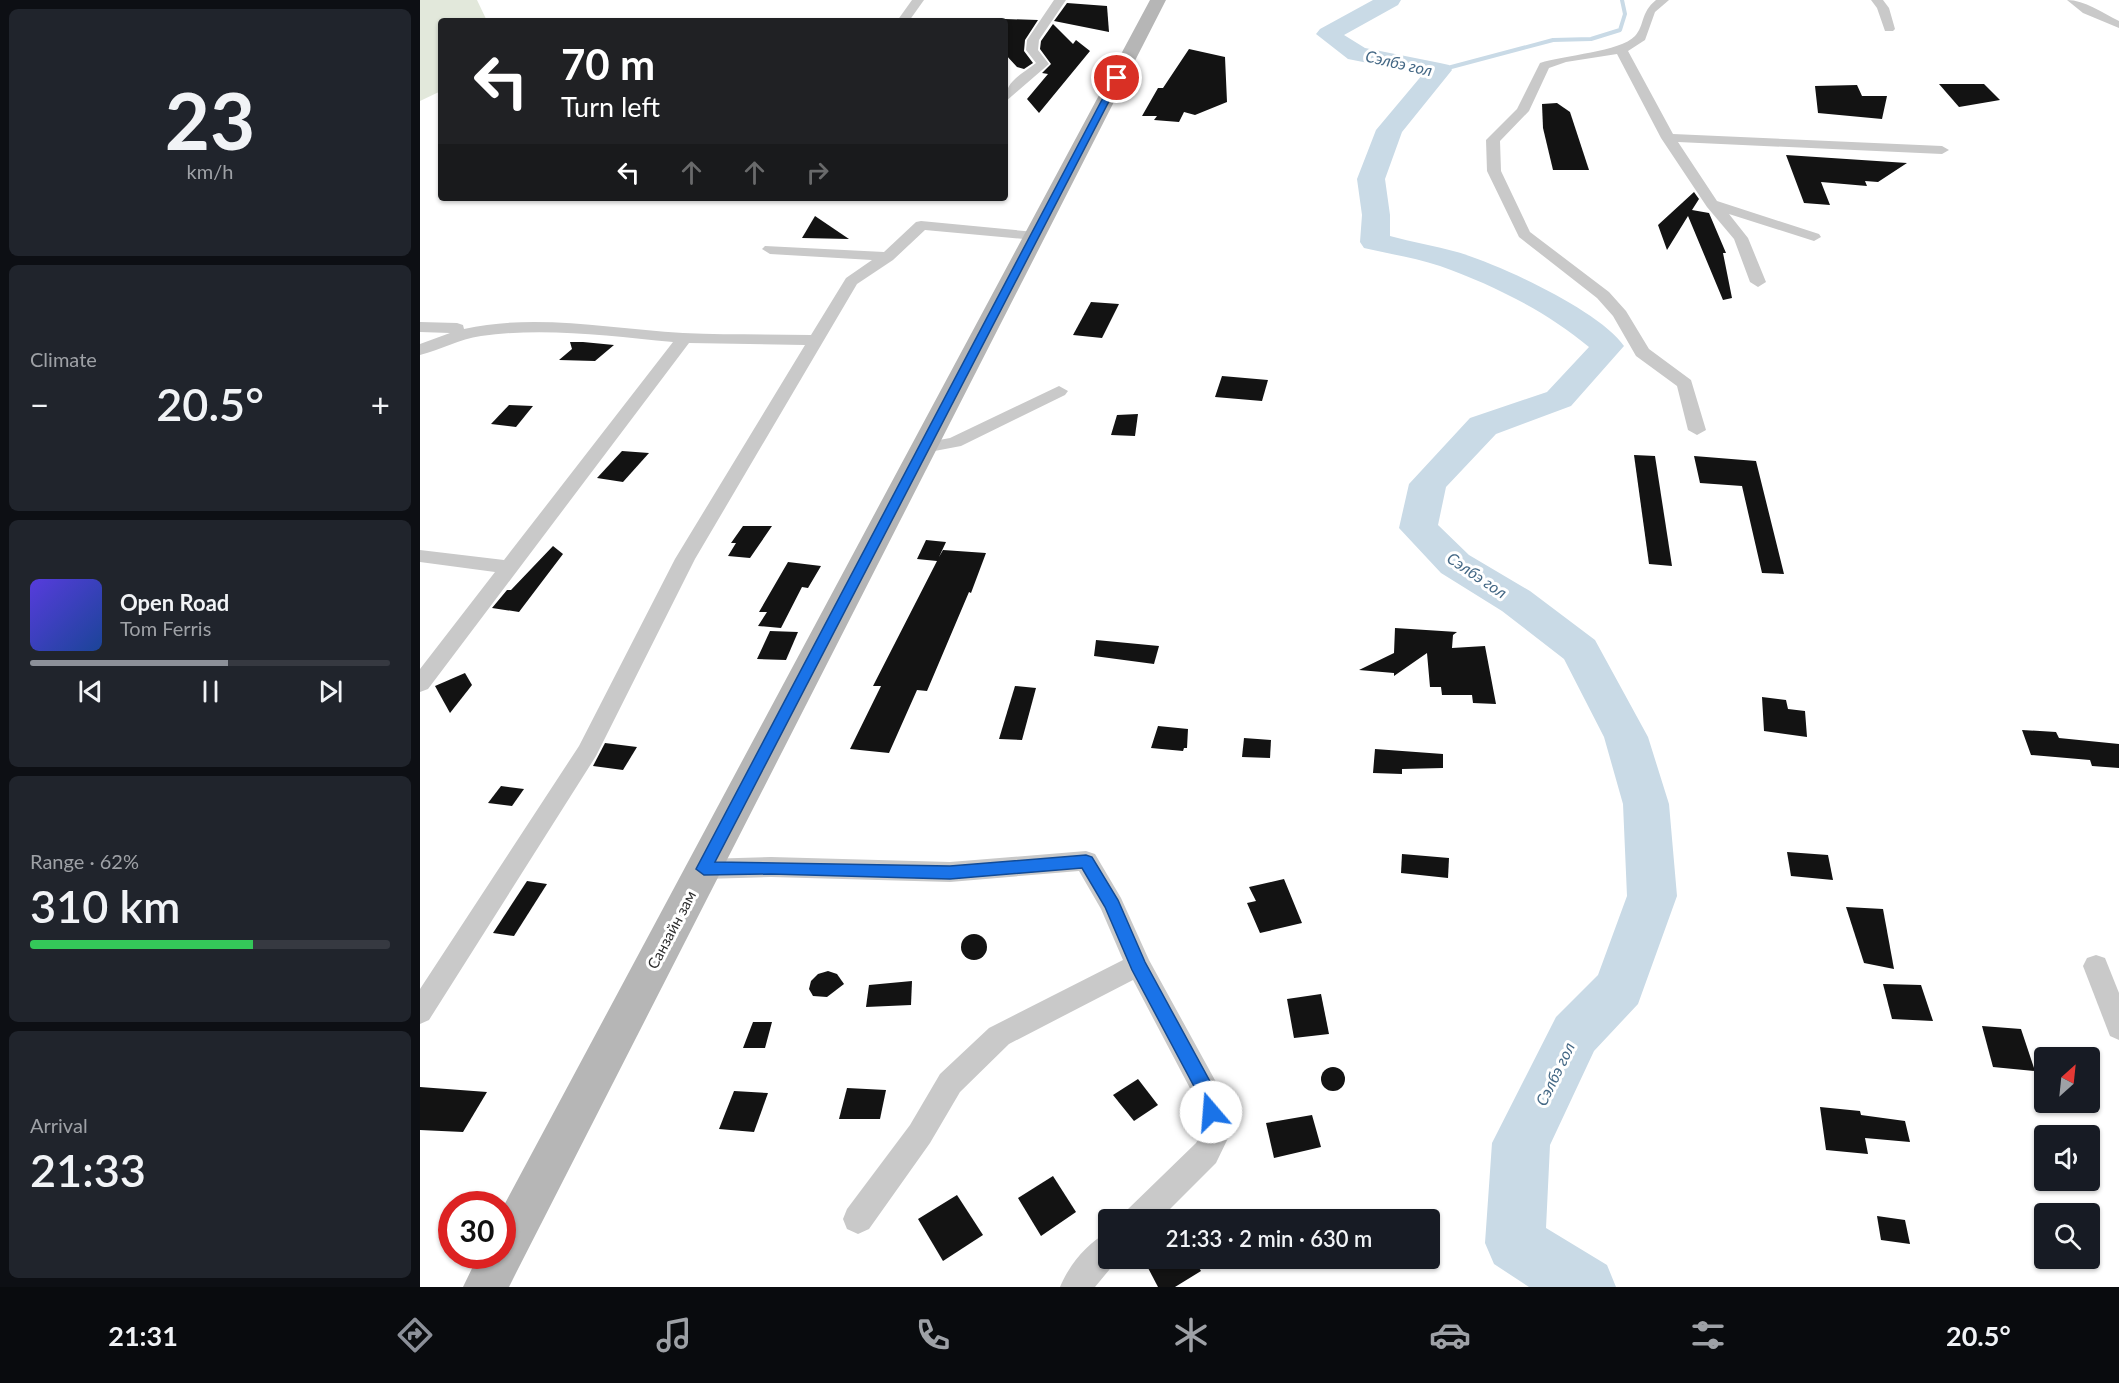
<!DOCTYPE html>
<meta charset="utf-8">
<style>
:root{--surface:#171b24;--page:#20242c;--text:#f1f3f6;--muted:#9ea1a6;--line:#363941;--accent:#8c9099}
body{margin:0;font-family:Lato,sans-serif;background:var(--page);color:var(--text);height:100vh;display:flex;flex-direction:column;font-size:22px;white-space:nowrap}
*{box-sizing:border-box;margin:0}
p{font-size:20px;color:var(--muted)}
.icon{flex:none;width:33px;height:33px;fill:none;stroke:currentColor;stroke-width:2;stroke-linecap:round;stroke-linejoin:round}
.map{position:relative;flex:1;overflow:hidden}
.details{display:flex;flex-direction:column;gap:9px;padding:9px;background:#0d0f14;width:420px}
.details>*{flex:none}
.banner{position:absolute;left:18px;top:18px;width:570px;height:183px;border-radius:6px;box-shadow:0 2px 4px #0004;background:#202124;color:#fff;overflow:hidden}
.needle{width:39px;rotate:27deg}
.tools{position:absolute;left:1614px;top:1047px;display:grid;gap:12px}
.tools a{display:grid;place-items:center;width:66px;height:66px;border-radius:6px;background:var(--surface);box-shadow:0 2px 4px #0004;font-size:30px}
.speed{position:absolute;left:18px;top:1191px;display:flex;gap:12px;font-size:30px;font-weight:700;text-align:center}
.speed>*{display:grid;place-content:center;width:78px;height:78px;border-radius:50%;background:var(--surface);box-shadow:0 2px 4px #0004;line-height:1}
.speed .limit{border:9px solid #d22;background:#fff;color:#111}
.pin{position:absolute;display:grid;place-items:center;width:51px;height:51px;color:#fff;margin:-26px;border:3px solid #fff;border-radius:50%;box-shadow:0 2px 6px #0007}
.me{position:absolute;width:66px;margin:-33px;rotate:342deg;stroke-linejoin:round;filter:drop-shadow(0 0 4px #0008)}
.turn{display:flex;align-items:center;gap:21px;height:126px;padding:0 24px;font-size:27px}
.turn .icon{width:78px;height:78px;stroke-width:2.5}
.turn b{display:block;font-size:42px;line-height:51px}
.lanes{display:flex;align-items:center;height:57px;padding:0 24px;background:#0003;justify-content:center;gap:30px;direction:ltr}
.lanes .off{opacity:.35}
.big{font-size:45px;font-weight:600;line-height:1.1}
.details .widget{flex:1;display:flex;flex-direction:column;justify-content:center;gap:9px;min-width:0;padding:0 21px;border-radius:9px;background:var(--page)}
.details .dial{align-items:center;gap:0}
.dial b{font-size:78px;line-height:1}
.song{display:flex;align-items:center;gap:18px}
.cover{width:72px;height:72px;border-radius:9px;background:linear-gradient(135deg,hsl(250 70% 55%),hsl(220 70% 35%))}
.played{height:6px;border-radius:3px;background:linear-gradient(90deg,var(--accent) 55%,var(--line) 55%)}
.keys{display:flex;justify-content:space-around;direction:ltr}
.heat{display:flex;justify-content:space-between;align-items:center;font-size:33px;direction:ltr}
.charge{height:9px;border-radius:4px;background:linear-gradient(90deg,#34c759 62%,var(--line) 0)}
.trip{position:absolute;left:678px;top:1209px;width:342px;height:60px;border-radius:6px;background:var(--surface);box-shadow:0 2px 4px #0004;font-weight:600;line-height:60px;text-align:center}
.tab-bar{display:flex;height:96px;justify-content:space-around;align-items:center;background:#090b0e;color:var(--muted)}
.tab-bar .icon{width:42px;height:42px}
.tab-bar .current{color:var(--accent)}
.tab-bar b{font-size:27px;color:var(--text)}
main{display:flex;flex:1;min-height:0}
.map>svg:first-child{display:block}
.green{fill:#e2e8db}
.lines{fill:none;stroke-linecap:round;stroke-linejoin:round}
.stream{stroke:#c9dae6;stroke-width:4}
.river{fill:#c9dae6;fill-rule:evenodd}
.building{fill:#131313}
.minor{fill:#c9c9c9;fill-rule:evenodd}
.secondary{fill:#b6b6b6;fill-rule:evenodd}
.route{fill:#1a73e8;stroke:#114b97;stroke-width:1.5}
.labels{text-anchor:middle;stroke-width:6;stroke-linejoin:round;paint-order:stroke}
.street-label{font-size:15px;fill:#2c2c2c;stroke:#fff}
.water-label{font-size:16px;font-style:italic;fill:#446885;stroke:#fff}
</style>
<main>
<section class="details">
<div class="widget dial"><b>23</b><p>km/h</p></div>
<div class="widget"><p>Climate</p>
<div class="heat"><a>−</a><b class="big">20.5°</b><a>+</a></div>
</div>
<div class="widget">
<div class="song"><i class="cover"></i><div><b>Open Road</b><p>Tom Ferris</p></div></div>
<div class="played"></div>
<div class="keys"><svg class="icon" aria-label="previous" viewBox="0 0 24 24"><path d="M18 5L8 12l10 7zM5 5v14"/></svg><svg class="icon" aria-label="pause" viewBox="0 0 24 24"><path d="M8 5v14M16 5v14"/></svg><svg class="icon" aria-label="next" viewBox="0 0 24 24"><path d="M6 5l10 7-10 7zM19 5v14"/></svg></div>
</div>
<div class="widget"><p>Range · 62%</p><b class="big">310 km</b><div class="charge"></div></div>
<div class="widget"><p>Arrival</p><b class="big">21:33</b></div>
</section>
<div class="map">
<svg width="1699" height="1287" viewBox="0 0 1699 1287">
<rect width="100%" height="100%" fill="#fff"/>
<path class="green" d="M0,0H57L67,21H21V91L0,101Z"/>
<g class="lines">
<path class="stream" d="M1020,70L1133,40L1171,39L1200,30L1205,14L1202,0"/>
<path class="river" d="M953,0H981L978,5L924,35L945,48L1020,63L1029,65L1032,70L982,132L965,179L970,215V236C992,242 1015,246 1037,252C1079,264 1180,311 1204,346L1151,406L1076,434L1026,487L1018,525L1049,555L1110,591L1175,640L1228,737L1249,804L1257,896L1218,1004L1174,1051L1130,1145L1126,1228L1187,1265L1196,1287H1109L1074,1264L1065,1243L1072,1143L1136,1017L1178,975L1207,896L1203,804L1184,737L1144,659L1082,611L1021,573L979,528L989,484L1050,418L1127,392L1169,347C1126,311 1073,285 1020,266C996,258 969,254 944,248L940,242L942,215L937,179L956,130L1003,74L928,59L896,34L900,29Z"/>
</g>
<g class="building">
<path d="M647,3L687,6L689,32L634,21Z"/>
<path d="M585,19L618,20L605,40L604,51L613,63L604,69L597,67L585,54Z"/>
<path d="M633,24L653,44L656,40L670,51L619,113L607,99L628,74L622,73L631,64L620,49L621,41Z"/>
<path d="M769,49L805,57L807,102L775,115L764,112L759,122L734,120L737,116H722L738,88H743Z"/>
<path d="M1519,84H1564L1580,100L1539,107Z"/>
<path d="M1437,85L1442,96H1467L1462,119L1398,113L1395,86Z"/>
<path d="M1137,103L1150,112L1169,170H1133L1123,128L1122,104Z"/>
<path d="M1366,155L1487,163L1458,182L1445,181L1447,186L1401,182L1410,205L1384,203Z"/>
<path d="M1274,192L1279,199L1272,210L1289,213L1306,253H1303L1312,298L1303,300L1268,216L1247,250L1238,225Z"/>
<path d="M395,216L429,239L382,238Z"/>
<path d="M671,302L699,304L682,338L653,335Z"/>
<path d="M150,342H163L194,345L175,361L139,360L152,349Z"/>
<path d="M802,376L848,380L842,401L795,397Z"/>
<path d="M89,405L113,406L96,427L71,424Z"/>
<path d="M718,414L715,436L691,435L697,415Z"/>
<path d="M202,451L229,453L203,482L177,478Z"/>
<path d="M1214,455L1235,456L1252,566L1229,564Z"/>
<path d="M1274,456L1336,461L1364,574L1342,573L1322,486L1280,483Z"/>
<path d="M323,526H352L330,558L308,556L316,543H311Z"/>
<path d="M506,540L526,542L519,557L523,550L566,553L551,593L549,592L507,691L497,690L469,753L430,749L461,686H453L517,561L497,559Z"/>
<path d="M133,546L143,554L99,612L72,608L87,590H91Z"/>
<path d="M368,562L401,566L388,588L382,587L361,628L338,626L347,612H339Z"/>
<path d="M975,628L1037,632L1033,635L1032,648L1065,646L1076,704L1053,703L1052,695H1022L1021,687H1010L1007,653L974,676V673L939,670L974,653Z"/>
<path d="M350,631L378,632L366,660L337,659Z"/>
<path d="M676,640L739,646L734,664L674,656Z"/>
<path d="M45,673L52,685L30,713L15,686Z"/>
<path d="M595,686L616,688L602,740L579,739Z"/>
<path d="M1342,697L1366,700L1368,709L1385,711L1387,737L1344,731Z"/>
<path d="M738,726L768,729L767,748H764L763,751L731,748Z"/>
<path d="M1602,730L1636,732L1639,738L1699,744V768L1672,766L1670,760L1611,755Z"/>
<path d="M824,738L851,740L850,758L822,757Z"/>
<path d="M185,743L217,747L203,770L173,766Z"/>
<path d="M955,749L1023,754V768L982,769V774L953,773Z"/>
<path d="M81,786L104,789L92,806L68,803Z"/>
<path d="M1367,852L1408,855L1413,880L1371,876Z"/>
<path d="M982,854L1029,858L1028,878L981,873Z"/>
<path d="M864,879L882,923L840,933L827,903L836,901L829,887Z"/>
<path d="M107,881L127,884L94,936L73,933Z"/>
<path d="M1426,907L1463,909L1474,969L1444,963Z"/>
<circle cx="554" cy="947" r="13"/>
<path d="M408,971L417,974L424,984L407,997L393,996L389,989L391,981L398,974Z"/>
<path d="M492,981L491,1005L446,1007L449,985Z"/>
<path d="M1463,984L1501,985L1513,1021L1472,1019Z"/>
<path d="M901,994L909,1034L874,1038L867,999Z"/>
<path d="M333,1022H352L345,1048H323Z"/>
<path d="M1562,1026L1601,1029L1615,1071L1573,1067Z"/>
<circle cx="913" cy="1079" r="12"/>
<path d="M718,1079L738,1105L714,1121L693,1095Z"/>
<path d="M0,1087L67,1092L43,1132L0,1130Z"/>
<path d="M427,1088L466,1090L460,1119H419Z"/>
<path d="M314,1091L348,1093L334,1132L299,1129Z"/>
<path d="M1400,1107L1440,1111L1441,1115L1485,1121L1490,1142L1445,1138L1448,1154L1406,1150Z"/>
<path d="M892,1115L901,1147L854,1158L846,1123Z"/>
<path d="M633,1176L656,1212L621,1236L598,1198Z"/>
<path d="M537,1195L563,1235L523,1261L498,1219Z"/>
<path d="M1457,1216L1485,1220L1490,1244L1461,1240Z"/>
<path d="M739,1258H773L781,1271L755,1287H738L727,1266Z"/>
</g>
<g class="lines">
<g class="minor">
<path d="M492,0H504L489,21H477Z"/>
<path d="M634,0H646L619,40L618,50L629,64L585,102C585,81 601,75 616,63L606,50L607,40Z"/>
<path d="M1236,0H1249L1235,12L1225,40L1208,51L1253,134L1522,146L1529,150L1522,154L1258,142L1297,201L1399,234L1401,237L1394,241L1309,214L1328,238L1346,282L1338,287L1330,282L1314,239L1287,207L1241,138L1197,54L1146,62L1129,68L1109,111L1080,141L1081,171L1110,232L1189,292L1206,311L1229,349L1271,380L1286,430L1277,435L1268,430L1257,386L1216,356L1193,316L1177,298L1099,237L1067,171L1066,140L1097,109L1120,63C1144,55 1200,52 1215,36C1225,25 1220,13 1236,0Z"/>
<path d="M1451,0H1463L1469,8L1475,29L1473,31H1465L1457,8Z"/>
<path d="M1647,0C1665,0 1682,13 1699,21V28L1663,13Z"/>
<path d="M501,221L615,232L622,236L615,240L505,230L473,260L437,284L275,559L176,756L9,1020L0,1024V989L159,746L255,559L385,345L269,343L8,689L0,692V669L75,572L0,562V550L84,560L253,342C189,336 125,327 61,336C39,339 21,350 0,355V344L30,333L0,332V322L37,323L43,325L44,329C116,313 190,329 263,333C305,335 348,334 391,335L426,278L452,260L350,254L342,249L345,246L464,252L496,222Z"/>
<path d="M639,386L648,391L645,395L541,446L504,453L495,448L498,444L530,438Z"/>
<path d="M666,851L675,854L701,898L729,960L796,1082L811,1132L796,1163L739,1220H703L707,1210L776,1143L783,1131L773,1094L713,980L589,1044L540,1092L510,1143L449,1229L438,1234L427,1229L423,1219L427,1209L490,1125L520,1074L569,1028L703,960L681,909L659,871L530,882L351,877L284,879L275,876L272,869L275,862L284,859L351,857L530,862Z"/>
<path d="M1676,955L1685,958L1699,993V1040L1690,1036L1663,966L1667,958Z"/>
<path d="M688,1233V1258H699L675,1287H640C648,1267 668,1241 688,1233Z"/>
</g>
<path class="secondary" d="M730,0H746L97,1271L89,1287H43L58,1256H82V1209Z"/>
</g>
<path class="route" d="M694,77L701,78L295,862L530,866L666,855L672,857L698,900L725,962L792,1085L800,1112L798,1118L791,1120L785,1118L777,1092L712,970L685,907L662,868L530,879L351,874L284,875L276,869Z"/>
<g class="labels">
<g class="street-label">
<text transform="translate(252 930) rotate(-62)" y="5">Санзайн зам</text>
</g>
<g class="water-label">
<text transform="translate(979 63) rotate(13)" y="6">Сэлбэ гол</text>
<text transform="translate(1057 575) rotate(34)" y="6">Сэлбэ гол</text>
<text transform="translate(1135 1074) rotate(-64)" y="6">Сэлбэ гол</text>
</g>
</g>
</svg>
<div class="tools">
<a><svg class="needle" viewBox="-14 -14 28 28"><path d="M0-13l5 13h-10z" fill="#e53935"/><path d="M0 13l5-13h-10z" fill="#9ea1a6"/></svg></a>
<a><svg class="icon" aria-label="sound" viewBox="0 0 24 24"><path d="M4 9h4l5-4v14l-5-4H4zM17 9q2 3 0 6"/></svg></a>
<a><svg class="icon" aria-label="search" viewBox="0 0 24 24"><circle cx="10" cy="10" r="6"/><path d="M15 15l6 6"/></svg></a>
</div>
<div class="speed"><div class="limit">30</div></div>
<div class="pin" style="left:697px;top:78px;background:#d93025"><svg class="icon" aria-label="arrive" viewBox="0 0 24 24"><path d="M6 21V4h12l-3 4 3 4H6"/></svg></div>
<svg class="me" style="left:791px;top:1112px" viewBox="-20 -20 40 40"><circle r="19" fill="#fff"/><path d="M0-13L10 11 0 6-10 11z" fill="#1a73e8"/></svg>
<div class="trip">21:33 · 2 min · 630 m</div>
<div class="banner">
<div class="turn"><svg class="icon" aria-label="left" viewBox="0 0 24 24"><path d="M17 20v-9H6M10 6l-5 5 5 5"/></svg><div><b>70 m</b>Turn left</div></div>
<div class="lanes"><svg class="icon" aria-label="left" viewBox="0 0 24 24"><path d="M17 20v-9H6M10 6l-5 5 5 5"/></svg><svg class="icon off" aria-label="ahead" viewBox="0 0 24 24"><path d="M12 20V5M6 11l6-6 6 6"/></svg><svg class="icon off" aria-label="ahead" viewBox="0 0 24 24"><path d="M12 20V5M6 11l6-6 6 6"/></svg><svg class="icon off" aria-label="right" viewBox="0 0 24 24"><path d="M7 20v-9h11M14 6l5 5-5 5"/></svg></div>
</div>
</div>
</main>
<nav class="tab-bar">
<b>21:31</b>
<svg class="icon current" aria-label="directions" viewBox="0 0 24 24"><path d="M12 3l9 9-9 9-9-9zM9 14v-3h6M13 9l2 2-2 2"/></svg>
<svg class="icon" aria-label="music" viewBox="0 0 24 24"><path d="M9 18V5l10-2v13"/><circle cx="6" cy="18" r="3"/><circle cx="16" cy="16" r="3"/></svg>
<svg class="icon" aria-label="phone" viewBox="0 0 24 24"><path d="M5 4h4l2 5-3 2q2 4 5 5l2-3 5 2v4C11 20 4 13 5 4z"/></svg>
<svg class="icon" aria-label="climate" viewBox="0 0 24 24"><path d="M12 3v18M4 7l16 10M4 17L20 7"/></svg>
<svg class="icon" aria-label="car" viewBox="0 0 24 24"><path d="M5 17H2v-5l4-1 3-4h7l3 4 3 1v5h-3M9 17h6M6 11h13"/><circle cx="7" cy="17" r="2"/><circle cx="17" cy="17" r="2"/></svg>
<svg class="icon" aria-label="filters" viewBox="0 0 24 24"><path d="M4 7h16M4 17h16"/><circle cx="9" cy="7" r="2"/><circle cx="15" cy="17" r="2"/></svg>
<b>20.5°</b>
</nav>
